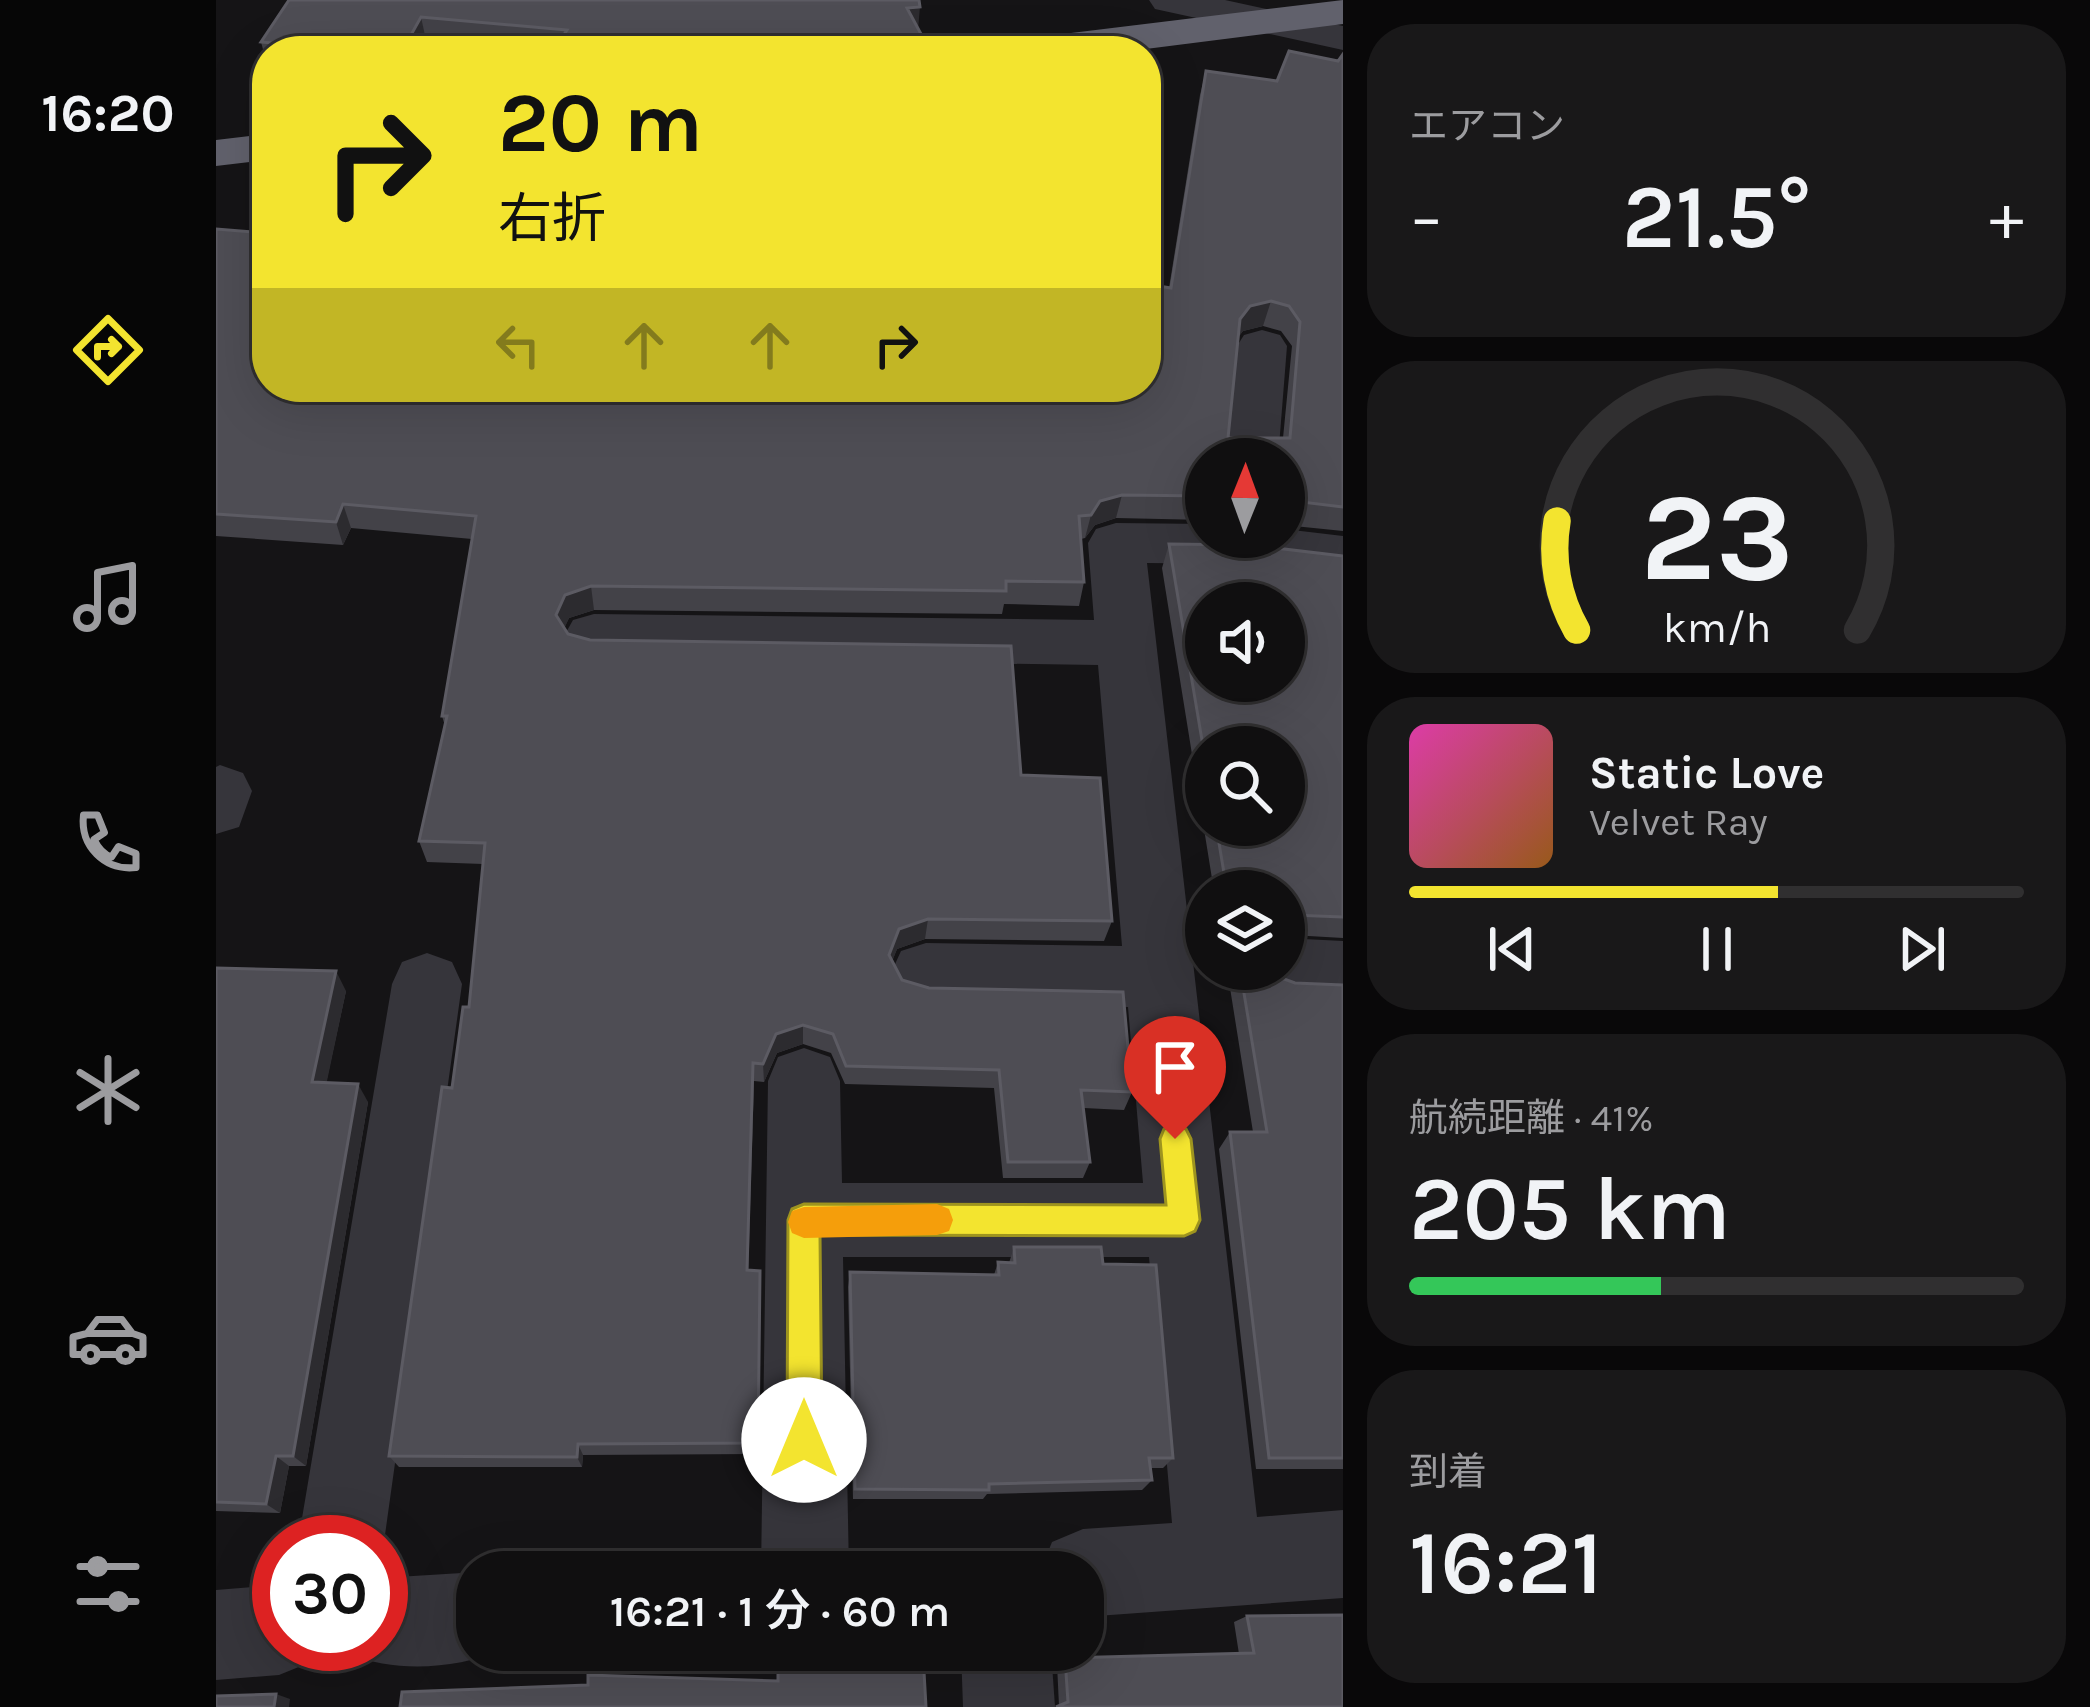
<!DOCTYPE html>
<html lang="ja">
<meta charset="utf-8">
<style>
:root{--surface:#100f10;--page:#191819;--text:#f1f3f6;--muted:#9c9c9f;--line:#302f30;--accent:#f3e42f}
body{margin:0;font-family:Karla,"Noto Sans JP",sans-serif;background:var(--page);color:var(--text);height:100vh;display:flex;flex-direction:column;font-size:45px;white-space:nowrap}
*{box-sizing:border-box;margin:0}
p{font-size:39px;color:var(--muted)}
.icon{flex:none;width:66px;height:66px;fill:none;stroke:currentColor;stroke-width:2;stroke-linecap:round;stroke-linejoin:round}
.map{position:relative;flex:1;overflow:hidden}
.drawer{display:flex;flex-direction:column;gap:24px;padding:24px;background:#090809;width:747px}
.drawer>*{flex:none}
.hud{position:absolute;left:36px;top:36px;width:909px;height:366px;border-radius:48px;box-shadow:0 12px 48px #0002,0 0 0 3px var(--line);background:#f3e42f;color:#111;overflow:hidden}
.needle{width:78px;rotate:1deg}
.controls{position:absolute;left:969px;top:438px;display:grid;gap:24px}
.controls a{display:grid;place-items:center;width:120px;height:120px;border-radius:50%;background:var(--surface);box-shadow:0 12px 48px #0002,0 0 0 3px var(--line);font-size:60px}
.speed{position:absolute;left:36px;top:1515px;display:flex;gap:24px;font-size:60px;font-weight:700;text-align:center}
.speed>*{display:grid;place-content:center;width:156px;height:156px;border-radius:50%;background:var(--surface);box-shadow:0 12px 48px #0002,0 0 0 3px var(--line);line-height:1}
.speed .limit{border:18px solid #d22;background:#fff;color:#111}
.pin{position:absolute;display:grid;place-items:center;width:102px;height:102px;color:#fff;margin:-123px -51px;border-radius:50% 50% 50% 0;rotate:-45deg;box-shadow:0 0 12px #0007}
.pin .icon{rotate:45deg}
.me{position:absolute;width:132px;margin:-66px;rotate:0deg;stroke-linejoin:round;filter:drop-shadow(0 0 9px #0008)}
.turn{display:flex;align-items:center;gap:42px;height:252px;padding:0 48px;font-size:54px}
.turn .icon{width:156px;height:156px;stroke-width:2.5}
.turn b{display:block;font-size:84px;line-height:102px}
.lanes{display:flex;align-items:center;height:114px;padding:0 48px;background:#0003;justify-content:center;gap:60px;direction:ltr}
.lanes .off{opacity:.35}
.big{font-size:90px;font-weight:600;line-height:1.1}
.drawer .card{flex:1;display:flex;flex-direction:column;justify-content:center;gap:18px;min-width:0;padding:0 42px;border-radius:48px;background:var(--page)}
.drawer .dial{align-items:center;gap:0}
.dial svg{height:312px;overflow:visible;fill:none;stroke:var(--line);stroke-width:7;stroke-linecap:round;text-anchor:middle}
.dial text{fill:var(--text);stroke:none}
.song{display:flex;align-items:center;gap:36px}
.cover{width:144px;height:144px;border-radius:18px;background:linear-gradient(135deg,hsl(320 70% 55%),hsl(30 70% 35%))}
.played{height:12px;border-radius:6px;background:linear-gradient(90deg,var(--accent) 60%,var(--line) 60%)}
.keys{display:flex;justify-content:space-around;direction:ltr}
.heat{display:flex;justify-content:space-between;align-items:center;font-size:66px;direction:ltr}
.charge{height:18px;border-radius:9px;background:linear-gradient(90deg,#34c759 41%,var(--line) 0)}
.trip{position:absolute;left:240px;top:1551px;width:648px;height:120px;border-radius:48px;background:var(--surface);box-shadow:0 12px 48px #0002,0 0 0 3px var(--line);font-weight:600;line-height:120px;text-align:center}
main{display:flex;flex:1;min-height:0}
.menu{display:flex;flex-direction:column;width:216px;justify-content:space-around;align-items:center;background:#060606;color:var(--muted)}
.menu .icon{width:84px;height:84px}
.menu .current{color:var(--accent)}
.menu b{font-size:54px;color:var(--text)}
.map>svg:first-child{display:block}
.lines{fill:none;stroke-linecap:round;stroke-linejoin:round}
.street{fill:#36353b;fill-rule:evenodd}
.highway{fill:#61616c;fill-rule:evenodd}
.wall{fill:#434248;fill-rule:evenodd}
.shaded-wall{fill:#2c2b2f}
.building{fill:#4e4d54;stroke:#5c5b63;stroke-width:3;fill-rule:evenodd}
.route{fill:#f3e42f;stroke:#9e941f;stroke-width:3}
.slow{fill:#f59e0b}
</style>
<main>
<nav class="menu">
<b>16:20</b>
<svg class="icon current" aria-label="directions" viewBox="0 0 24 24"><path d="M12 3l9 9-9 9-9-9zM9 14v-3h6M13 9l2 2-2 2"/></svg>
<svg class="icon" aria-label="music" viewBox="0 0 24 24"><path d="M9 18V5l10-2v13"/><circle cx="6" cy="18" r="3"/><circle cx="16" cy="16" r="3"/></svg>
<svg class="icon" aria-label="phone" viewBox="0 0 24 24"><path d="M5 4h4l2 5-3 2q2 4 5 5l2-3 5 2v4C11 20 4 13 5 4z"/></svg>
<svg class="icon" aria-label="climate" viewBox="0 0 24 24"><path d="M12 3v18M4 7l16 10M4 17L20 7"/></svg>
<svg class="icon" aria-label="car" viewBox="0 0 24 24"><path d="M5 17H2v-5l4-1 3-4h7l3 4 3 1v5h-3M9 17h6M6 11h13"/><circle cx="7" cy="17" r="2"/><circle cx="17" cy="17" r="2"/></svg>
<svg class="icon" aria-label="filters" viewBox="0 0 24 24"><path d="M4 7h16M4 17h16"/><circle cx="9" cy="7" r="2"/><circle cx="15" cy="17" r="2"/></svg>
</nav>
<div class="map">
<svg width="1127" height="1707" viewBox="0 0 1127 1707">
<rect width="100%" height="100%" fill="#151416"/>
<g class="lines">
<g class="street">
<path d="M933,0H1009L1127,26V50L939,9Z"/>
<path d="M1046,330L1064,335L1071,346L1062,459H1008L1021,346L1028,335Z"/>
<path d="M900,523L990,524V537H1068V529L1127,536V576L1026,564L931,563L1041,1517L1127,1510V1598L867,1617V1572H824L836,1542L867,1529L956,1523L933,1257H627L633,1572H545L552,1081L562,1057L588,1048L614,1057L624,1081L626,1183H927L912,1007L710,1003L685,995L675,973L685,951L710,943L906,946L882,665L378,658L357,652L348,636L357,620L378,614L878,620L872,543L880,529Z"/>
<path d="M4,765L27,773L36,791L23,827L0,834V767Z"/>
<path d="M1068,938L1127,941V1001L1068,998L1043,989L1034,969H1068Z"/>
<path d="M211,953L236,962L246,984L168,1542L165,1550V1542H82L176,984L186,962Z"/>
<path d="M262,1572L261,1650H286C240,1669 179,1673 134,1654L129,1644H165V1578Z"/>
<path d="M63,1585V1644H102L95,1662L63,1675L0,1680V1590Z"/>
<path d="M745,1650H835L839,1707H747Z"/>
</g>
<g class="highway">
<path d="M1127,0V24L914,51H793L799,42L814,38Z"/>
<path d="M51,134V160L0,166V140Z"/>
</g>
</g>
<g class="wall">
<path d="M73,0L702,29L712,51H321L210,40L204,51H51V64L45,42Z"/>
<path d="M1127,54V531L1068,525V459H990V520L900,518L879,525L869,538L865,539L868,582L863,606L788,604L786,614L378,610L353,618L348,628L352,634L805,775L896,921L888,941L709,939L681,949L676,961L686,980L916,1092L908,1110L868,1108L874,1162L867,1178H787L778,1088L629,1084L615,1053L587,1044L561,1053L548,1082L538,1081L532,1270L545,1285L542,1454L367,1455L366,1467H183L173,1456L236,1088L253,1007L267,864L211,862L203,841L229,726L226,716L256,539L135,528L127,545L0,536V229L51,387L953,288L984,95L990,71L1061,81L1122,61ZM1047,326L1065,331L1076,346L1067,438H1012L1023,336L1027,331Z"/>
<path d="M953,544L1127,556V938L1075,935V945L1068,956V891H998L946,568ZM990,747L1068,825H990Z"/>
<path d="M0,968L130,991L110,1083L152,1102L90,1466H73L64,1513L0,1511Z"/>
<path d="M1011,969H1048L1049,972L1079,983L1127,985V1469H1040L1003,1149L1014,1132H1037Z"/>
<path d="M798,1247L887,1264L957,1458L947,1468H934L936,1480L926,1490L771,1494L767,1499H637L632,1287L634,1272L778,1275L782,1262L793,1263Z"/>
<path d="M1031,1616L1127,1707L843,1706L841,1664L849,1658L1023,1654L1018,1622Z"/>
</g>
<g class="shaded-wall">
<path d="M704,7L702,30L691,8Z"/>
<path d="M205,17L210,40L204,51H186Z"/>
<path d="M1055,301L1047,326L1027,331L1017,344L1024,319L1034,306Z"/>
<path d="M906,495L900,518L879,525L869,538L875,515L884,501Z"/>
<path d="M127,504L135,528L127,545L120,522Z"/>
<path d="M375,586L378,610L353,618L344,638L340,615L349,595Z"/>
<path d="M712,919L709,939L681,949L671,975L673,955L683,929Z"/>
<path d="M120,971L130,991L107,1100L96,1082Z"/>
<path d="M587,1025V1044L561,1053L548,1082L547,1064L560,1034Z"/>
<path d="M537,1063L538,1081L532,1285L531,1270Z"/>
<path d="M142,1084L152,1102L90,1466L77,1456Z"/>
<path d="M362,1444L367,1455L366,1467L361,1457Z"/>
<path d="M60,1456L73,1466L64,1513L50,1504Z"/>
<path d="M60,1694L74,1699L73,1707H58Z"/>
</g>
<g class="building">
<path d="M73,0H703L704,7L691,8L712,47L710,51H337L351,30L205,17L186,51H148L45,42Z"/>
<path d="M1073,51L1122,61L1127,54V507L1078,501L1072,509H1068V459H990V496L906,495L884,501L875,515L863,516L868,582L790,581V591L375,586L349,595L340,615L352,634L374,640L795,646L805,775L884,778L896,921L712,919L683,929L673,955L686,980L713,988L907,992L916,1092L865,1090L874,1162H792L783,1070L630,1066L617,1034L587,1025L560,1034L547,1064L537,1063L531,1270L544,1271L542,1443L362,1444L361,1457L173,1456L226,1087L236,1088L247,1007H253L269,843L203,841L231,716H226L260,516L127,504L120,522L0,514V229L51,233V387H930V284L955,288L990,71L1061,81ZM1055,301L1073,306L1084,322L1074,438H1012L1024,319L1034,306Z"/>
<path d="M953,544L1034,545L1127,556V917L1076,915L1075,945L1068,946V891H1011L1000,825H1068V747H990V764ZM990,603H1068V681H990Z"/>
<path d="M0,968L120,971L96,1082L142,1084L77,1456H60L50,1504L0,1502Z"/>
<path d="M1024,969H1048L1049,972L1079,983L1127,985V1458H1053L1014,1132H1051Z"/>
<path d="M798,1247H885L887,1264L940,1265L957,1458H933L936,1480L773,1484V1490L639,1489L634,1272L783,1275L782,1262L799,1263Z"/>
<path d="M1127,1615V1707H840L852,1702L849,1658L1038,1653L1031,1616Z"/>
<path d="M707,1654L710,1707H184L186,1692L372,1685V1675L562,1681V1655Z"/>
<path d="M60,1694L58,1707H0V1696Z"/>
</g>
<path class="route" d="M959,1125L970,1129L975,1139L984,1220L979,1231L968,1236L604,1235L606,1440L601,1452L588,1457L576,1452L571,1440L572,1220L576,1209L588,1204L950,1205L944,1139L948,1129Z"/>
<path class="slow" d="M721,1204L733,1209L737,1220L733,1231L721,1235L588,1238L576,1233L572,1222L576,1211L588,1207Z"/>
</svg>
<div class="controls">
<a><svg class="needle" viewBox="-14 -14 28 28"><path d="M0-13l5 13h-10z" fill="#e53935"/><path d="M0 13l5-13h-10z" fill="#9c9c9f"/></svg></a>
<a><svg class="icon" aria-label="sound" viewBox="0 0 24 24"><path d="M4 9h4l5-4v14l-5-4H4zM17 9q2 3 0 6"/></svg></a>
<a><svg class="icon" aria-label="search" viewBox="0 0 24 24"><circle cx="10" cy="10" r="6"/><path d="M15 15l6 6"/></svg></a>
<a><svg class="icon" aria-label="layers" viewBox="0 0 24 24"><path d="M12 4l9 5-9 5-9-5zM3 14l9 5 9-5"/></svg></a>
</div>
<div class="speed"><div class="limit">30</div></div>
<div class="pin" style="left:959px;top:1139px;background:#d93025"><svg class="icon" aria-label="arrive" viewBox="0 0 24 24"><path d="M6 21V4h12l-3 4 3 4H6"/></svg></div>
<svg class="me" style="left:588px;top:1440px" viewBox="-20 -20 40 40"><circle r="19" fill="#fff"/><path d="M0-13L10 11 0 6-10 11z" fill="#f3e42f"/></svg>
<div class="trip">16:21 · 1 分 · 60 m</div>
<div class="hud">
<div class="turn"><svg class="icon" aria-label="right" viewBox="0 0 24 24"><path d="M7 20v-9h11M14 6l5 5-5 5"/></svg><div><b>20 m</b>右折</div></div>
<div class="lanes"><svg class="icon off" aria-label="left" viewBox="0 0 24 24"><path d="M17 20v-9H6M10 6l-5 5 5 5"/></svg><svg class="icon off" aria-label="ahead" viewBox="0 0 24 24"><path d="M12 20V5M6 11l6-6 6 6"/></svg><svg class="icon off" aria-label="ahead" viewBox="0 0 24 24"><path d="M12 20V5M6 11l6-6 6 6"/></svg><svg class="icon" aria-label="right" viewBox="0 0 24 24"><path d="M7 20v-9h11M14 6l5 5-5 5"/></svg></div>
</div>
</div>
<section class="drawer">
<div class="card"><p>エアコン</p>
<div class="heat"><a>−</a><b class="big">21.5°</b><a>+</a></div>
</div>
<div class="card dial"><svg viewBox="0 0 100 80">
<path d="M14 69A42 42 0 1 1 86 69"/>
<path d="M14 69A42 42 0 0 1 9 41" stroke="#f3e42f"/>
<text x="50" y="56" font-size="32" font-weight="700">23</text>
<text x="50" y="72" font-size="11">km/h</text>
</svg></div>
<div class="card">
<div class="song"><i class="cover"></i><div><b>Static Love</b><p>Velvet Ray</p></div></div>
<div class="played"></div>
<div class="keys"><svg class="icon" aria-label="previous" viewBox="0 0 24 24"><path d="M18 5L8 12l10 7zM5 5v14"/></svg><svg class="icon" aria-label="pause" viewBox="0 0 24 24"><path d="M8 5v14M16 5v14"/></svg><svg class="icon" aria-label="next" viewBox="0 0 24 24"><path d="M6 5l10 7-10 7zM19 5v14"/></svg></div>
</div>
<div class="card"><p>航続距離 · 41%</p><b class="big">205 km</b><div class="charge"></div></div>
<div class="card"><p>到着</p><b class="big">16:21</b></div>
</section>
</main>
